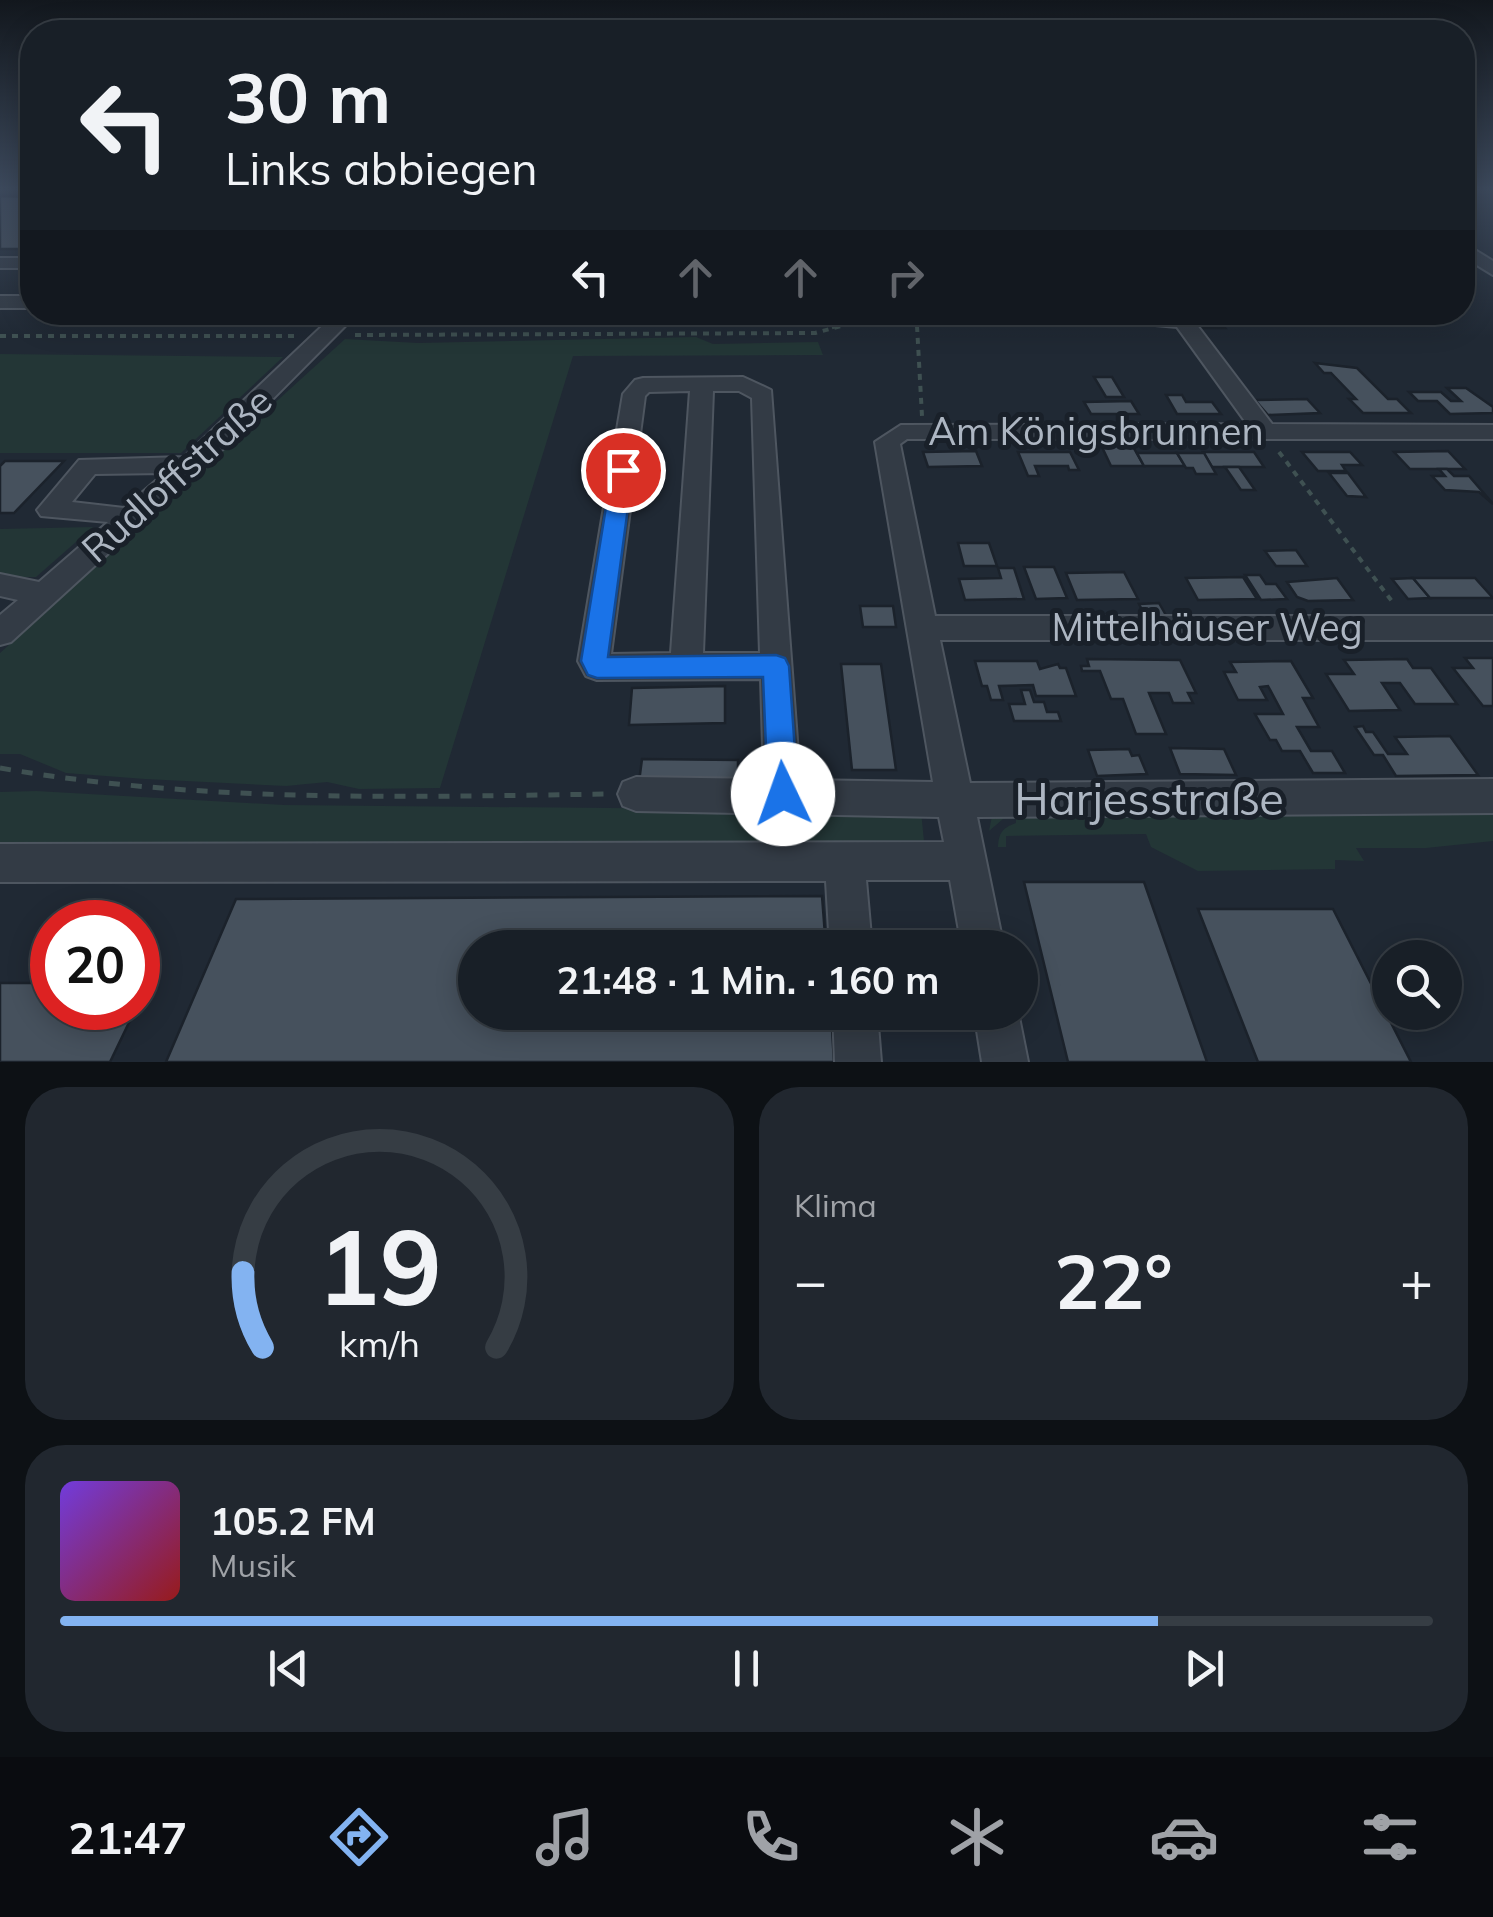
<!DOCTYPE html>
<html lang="de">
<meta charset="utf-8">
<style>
:root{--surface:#181f27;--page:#21272f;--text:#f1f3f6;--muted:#9fa2a7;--line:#363d44;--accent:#83b3f1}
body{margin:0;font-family:Mulish,sans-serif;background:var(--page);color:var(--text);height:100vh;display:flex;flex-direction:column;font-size:38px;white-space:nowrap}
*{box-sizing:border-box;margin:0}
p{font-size:32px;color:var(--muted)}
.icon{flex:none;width:55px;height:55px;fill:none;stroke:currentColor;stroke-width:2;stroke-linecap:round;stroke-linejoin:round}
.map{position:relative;height:1062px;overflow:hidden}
.drawer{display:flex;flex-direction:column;gap:25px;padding:25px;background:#0d1115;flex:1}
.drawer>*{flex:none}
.guide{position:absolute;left:20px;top:20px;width:1455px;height:305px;border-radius:40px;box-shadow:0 5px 25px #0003,0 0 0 2px var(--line);background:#181f27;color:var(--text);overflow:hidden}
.fabs{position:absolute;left:1372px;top:940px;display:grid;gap:20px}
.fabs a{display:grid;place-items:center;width:90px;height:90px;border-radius:50%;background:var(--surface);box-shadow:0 5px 25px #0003,0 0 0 2px var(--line);font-size:50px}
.speed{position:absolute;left:30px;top:900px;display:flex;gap:20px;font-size:50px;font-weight:700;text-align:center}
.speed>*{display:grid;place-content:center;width:130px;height:130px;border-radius:50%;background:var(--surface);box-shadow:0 5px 25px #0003,0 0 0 2px var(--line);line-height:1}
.speed .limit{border:15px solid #d22;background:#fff;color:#111}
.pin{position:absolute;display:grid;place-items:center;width:85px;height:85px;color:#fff;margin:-42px;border:5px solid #fff;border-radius:50%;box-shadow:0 2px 10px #0007}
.me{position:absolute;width:110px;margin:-55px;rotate:357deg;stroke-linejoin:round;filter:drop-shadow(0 0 8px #0008)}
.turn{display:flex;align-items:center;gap:35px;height:210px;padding:0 40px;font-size:45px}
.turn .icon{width:130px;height:130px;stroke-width:2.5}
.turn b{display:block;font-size:70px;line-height:85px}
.lanes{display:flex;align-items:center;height:95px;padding:0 40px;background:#0003;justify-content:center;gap:50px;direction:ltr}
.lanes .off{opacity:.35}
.big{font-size:75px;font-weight:700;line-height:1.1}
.drawer .card{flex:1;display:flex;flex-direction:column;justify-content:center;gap:15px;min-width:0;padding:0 35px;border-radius:40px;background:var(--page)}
.drawer .dial{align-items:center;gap:0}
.dial svg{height:260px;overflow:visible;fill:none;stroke:var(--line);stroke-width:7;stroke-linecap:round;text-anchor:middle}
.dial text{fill:var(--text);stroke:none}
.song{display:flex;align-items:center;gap:30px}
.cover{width:120px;height:120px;border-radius:15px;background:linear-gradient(135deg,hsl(260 70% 55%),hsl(0 70% 35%))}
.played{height:10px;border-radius:5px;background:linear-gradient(90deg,var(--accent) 80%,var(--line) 80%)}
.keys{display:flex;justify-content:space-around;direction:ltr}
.heat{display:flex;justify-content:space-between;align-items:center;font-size:55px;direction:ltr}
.drawer .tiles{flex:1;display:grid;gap:25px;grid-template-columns:1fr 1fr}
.card:last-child{grid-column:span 2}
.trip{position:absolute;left:458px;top:930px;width:580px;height:100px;border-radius:50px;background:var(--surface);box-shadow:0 5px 25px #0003,0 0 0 2px var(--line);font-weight:700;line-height:100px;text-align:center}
.tabs{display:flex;height:160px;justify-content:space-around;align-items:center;background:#0a0c10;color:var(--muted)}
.tabs .icon{width:70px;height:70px}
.tabs .current{color:var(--accent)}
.tabs b{font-size:45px;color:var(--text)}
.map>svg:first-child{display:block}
.green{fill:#233636}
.building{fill:#46515d;stroke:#1b222b;stroke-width:2.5}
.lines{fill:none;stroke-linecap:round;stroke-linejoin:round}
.minor-casing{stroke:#4e5660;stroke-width:4}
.path-far2{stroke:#3f5152;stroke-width:2.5;stroke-dasharray:5 5;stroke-linecap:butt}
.path-far1{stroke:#3f5152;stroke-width:4;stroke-dasharray:6 6;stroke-linecap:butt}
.path{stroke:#3f5152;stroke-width:5;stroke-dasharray:11 11;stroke-linecap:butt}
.minor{fill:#333b45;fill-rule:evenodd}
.route{fill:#1a73e8;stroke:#114b97;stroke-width:2.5}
.labels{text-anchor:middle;stroke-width:10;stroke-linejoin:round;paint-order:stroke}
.street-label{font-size:38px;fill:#adb6c2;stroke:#192029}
.near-street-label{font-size:45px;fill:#adb6c2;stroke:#192029}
</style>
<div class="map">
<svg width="1493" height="1062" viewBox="0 0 1493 1062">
<rect width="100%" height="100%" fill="#202934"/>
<g class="green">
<path d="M696,337L713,344L818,342L823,355L573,356L440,788L359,789L327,782L286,786L145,779L66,773L20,754H0V653L345,339L418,343Z"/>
<path d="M0,354L283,357L181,453H0Z"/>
<path d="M93,527L36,577H0V529Z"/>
<path d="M36,791L284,805L921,811L924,841L0,844V792Z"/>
<path d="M1493,807V841L1426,848H1356L1364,861L1335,860V869L1198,871L1151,847L1146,834L1006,836V847H998C999,833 1002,828 1016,823V818L1003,819L989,831L992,816Z"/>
</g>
<g class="building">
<path d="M0,196L32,197V249H0Z"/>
<path d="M1184,312H1212L1225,328H1195Z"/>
<path d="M1315,363L1357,368L1388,399H1397L1411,413H1363L1349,399H1356L1331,373H1324Z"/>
<path d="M1094,377H1112L1124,397H1106Z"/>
<path d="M1447,388H1466L1493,407V413L1450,414L1437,401H1418L1409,392H1441L1451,401H1461Z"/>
<path d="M1166,395H1182L1186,402H1212L1221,414H1177Z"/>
<path d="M1307,399L1320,413L1268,415L1255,400Z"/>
<path d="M1131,401L1139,414H1091L1084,402Z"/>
<path d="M1101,445H1132L1144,466H1111Z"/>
<path d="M976,451L982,466L928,467L923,452Z"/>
<path d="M1448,451L1465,469H1410L1394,452Z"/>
<path d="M1018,452H1070L1079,470H1069L1068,466H1035L1039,476H1028Z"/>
<path d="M1203,452H1254L1264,467H1212Z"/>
<path d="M1302,452H1350L1362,465H1342L1346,471H1318Z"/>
<path d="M1137,453H1177L1185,466H1144Z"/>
<path d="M1177,453H1204L1216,474H1196L1193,468H1186Z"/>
<path d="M5,461H64L14,513H0V466Z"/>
<path d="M1225,467H1239L1255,490H1241Z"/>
<path d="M1439,469H1447L1454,476H1469L1493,504L1479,492L1445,490L1432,476H1445Z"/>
<path d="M1329,473H1348L1366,497L1347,496Z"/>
<path d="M958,543H989L997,566H964Z"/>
<path d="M1296,550L1307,566H1276L1265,551Z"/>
<path d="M1024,567H1054L1067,598L1036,599Z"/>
<path d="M998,568H1014L1024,599L965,600L959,579L1001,578Z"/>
<path d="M1124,572L1138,599L1077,600L1066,573Z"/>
<path d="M1245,575H1260L1266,584H1276L1287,599L1261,600Z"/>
<path d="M1243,577L1257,599L1198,600L1186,578Z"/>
<path d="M1337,578L1353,600L1308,601L1297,597L1287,582Z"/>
<path d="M1413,578L1430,598L1408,599L1392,579Z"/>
<path d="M1413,578H1475L1493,598H1430Z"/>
<path d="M1159,603L1167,617L1146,618L1139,604Z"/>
<path d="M860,606H893L896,627H863Z"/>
<path d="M1465,658H1493V706H1483L1453,668H1473Z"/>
<path d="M1087,659L1180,660L1196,693H1188L1193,703H1173L1169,693H1149L1166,734H1136L1123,699H1111L1100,671H1082L1081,666H1089Z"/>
<path d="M1407,659L1413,668H1431L1457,704H1415L1400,683H1382L1400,710L1349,711L1326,674H1354L1344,660Z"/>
<path d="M975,661H1037L1040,669L1058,664L1060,668H1066L1076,696H1036L1033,685L999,686L1003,700H991L987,686H982Z"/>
<path d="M1291,661L1313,698H1303L1319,727H1297L1311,751H1332L1345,773H1313L1300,751H1282L1276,740H1270L1255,714H1283L1268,686L1260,687L1267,700H1238L1224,672H1236L1230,662Z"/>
<path d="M841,664H881L896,770H852Z"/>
<path d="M725,686V723L629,725L632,688Z"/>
<path d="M1021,690H1030L1034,702H1044L1047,712H1058L1061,721H1014L1009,704H1025Z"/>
<path d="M1363,726L1366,732H1373L1388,754H1407L1395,737L1450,736L1478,775L1396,776L1383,755H1374L1355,727Z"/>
<path d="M1170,748L1224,749L1236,775L1180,774Z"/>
<path d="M1129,749L1132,756L1139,755L1147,774L1097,776L1088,750Z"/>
<path d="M642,759L738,760V782H639Z"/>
<path d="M1024,882H1144L1207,1062H1068Z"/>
<path d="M822,896L826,948H475V1012H831L834,1062H166L236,899Z"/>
<path d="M1198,909H1333L1411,1062H1258Z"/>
<path d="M0,983H52V1008H136L110,1062H0Z"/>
</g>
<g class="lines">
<defs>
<g id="minor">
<path d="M1462,242L1493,261V275L1462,256Z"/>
<rect x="0" y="258" width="32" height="10"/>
<rect x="0" y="296" width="32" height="12"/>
<path d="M337,312H359L225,447L11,642L0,645V615L18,600L0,596V574L39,582L108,522L41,516L37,510L79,460L184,457ZM165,473L124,508L72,502L95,474Z"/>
<path d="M1130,312H1187L1272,424L1493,425V439H907L900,444L935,616H1493V640H940L970,783L1493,779V813L977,817L1004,948H962L950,880H866L872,948H830L826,881L0,882V844L944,842L939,817L636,811L623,806L618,794L623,782L636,777L764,779L761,679L597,680L586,676L578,661L623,394L635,380L643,378L743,377L771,390L800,780L933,782L875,442L901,425L1247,424L1177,327L1144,324ZM690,391L671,653L611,654L645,396L649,392ZM713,391H739L752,398L760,653H703Z"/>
<path d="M833,1012H877L881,1062H835Z"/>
<path d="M974,1012H1018L1028,1062H982Z"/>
</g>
</defs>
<use href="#minor" class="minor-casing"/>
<g class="path-far2">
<path d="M894,312H931"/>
<path d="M916,312L917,328"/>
<path d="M832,328L890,312"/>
</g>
<g class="path-far1">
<path d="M917,326L922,416"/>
<path d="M355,335L815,333L841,326"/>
<path d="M0,336H295"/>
<path d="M1279,452L1394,604"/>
</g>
<path class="path" d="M0,768C202,803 404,797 608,794"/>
<use href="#minor" class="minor"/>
</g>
<linearGradient id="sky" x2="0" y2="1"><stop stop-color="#12171d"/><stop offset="0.56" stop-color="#3c495c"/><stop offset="1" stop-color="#3c495c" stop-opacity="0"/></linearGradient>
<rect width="1493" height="337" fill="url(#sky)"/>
<path class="route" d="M623,464L633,470L608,657L776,655L785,658L789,666L798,794L793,804L783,808L772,804L768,794L763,677L597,678L588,675L581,661L612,470Z"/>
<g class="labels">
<g class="street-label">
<text x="1096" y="445">Am Königsbrunnen</text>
<text transform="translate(177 475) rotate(-42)" y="13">Rudloffstraße</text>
<text x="1207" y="641">Mittelhäuser Weg</text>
</g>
<g class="near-street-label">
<text x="1149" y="815">Harjesstraße</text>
</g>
</g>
</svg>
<div class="fabs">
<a><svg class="icon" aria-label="search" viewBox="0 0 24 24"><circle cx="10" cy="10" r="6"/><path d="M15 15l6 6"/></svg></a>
</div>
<div class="speed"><div class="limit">20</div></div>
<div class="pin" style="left:623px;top:470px;background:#d93025"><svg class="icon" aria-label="arrive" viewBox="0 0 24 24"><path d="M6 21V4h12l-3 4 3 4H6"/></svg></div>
<svg class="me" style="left:783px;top:794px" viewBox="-20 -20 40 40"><circle r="19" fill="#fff"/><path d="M0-13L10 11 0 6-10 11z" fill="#1a73e8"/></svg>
<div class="trip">21:48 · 1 Min. · 160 m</div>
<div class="guide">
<div class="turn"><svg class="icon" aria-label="left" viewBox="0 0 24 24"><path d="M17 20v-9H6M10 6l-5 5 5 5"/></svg><div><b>30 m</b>Links abbiegen</div></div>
<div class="lanes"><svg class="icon" aria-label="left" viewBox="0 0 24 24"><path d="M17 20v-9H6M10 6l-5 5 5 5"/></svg><svg class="icon off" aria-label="ahead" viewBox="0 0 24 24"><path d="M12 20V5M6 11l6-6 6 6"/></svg><svg class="icon off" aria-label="ahead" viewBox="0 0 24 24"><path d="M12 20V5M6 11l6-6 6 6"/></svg><svg class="icon off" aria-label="right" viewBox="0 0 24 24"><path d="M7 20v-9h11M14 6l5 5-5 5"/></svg></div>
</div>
</div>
<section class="drawer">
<div class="tiles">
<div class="card dial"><svg viewBox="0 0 100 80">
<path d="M14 69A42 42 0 1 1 86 69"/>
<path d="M14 69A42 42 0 0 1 8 46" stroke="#83b3f1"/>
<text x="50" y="56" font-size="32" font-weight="700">19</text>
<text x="50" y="72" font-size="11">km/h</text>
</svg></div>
<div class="card"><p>Klima</p>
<div class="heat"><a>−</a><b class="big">22°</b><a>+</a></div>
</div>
<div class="card">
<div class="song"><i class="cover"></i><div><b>105.2 FM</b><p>Musik</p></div></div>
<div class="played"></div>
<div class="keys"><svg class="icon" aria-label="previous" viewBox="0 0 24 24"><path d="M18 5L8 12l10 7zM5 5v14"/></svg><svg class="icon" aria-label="pause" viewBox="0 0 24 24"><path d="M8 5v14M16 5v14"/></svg><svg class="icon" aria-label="next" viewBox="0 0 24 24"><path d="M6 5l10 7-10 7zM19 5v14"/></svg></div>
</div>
</div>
</section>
<nav class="tabs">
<b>21:47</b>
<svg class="icon current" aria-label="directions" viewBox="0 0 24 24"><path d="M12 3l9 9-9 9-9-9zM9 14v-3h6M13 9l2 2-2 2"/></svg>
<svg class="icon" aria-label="music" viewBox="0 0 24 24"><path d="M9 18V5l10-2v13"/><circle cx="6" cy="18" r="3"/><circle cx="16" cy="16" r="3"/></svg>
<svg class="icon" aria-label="phone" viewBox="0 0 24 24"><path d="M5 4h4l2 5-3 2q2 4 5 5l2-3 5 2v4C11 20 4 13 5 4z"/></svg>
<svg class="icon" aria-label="climate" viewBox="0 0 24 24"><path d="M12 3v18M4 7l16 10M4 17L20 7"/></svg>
<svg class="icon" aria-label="car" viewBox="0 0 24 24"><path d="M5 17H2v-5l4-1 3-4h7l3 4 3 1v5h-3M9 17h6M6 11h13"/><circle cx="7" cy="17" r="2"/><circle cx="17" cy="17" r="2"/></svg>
<svg class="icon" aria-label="filters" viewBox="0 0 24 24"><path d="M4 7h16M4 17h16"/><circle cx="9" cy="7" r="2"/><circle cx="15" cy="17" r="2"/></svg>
</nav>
